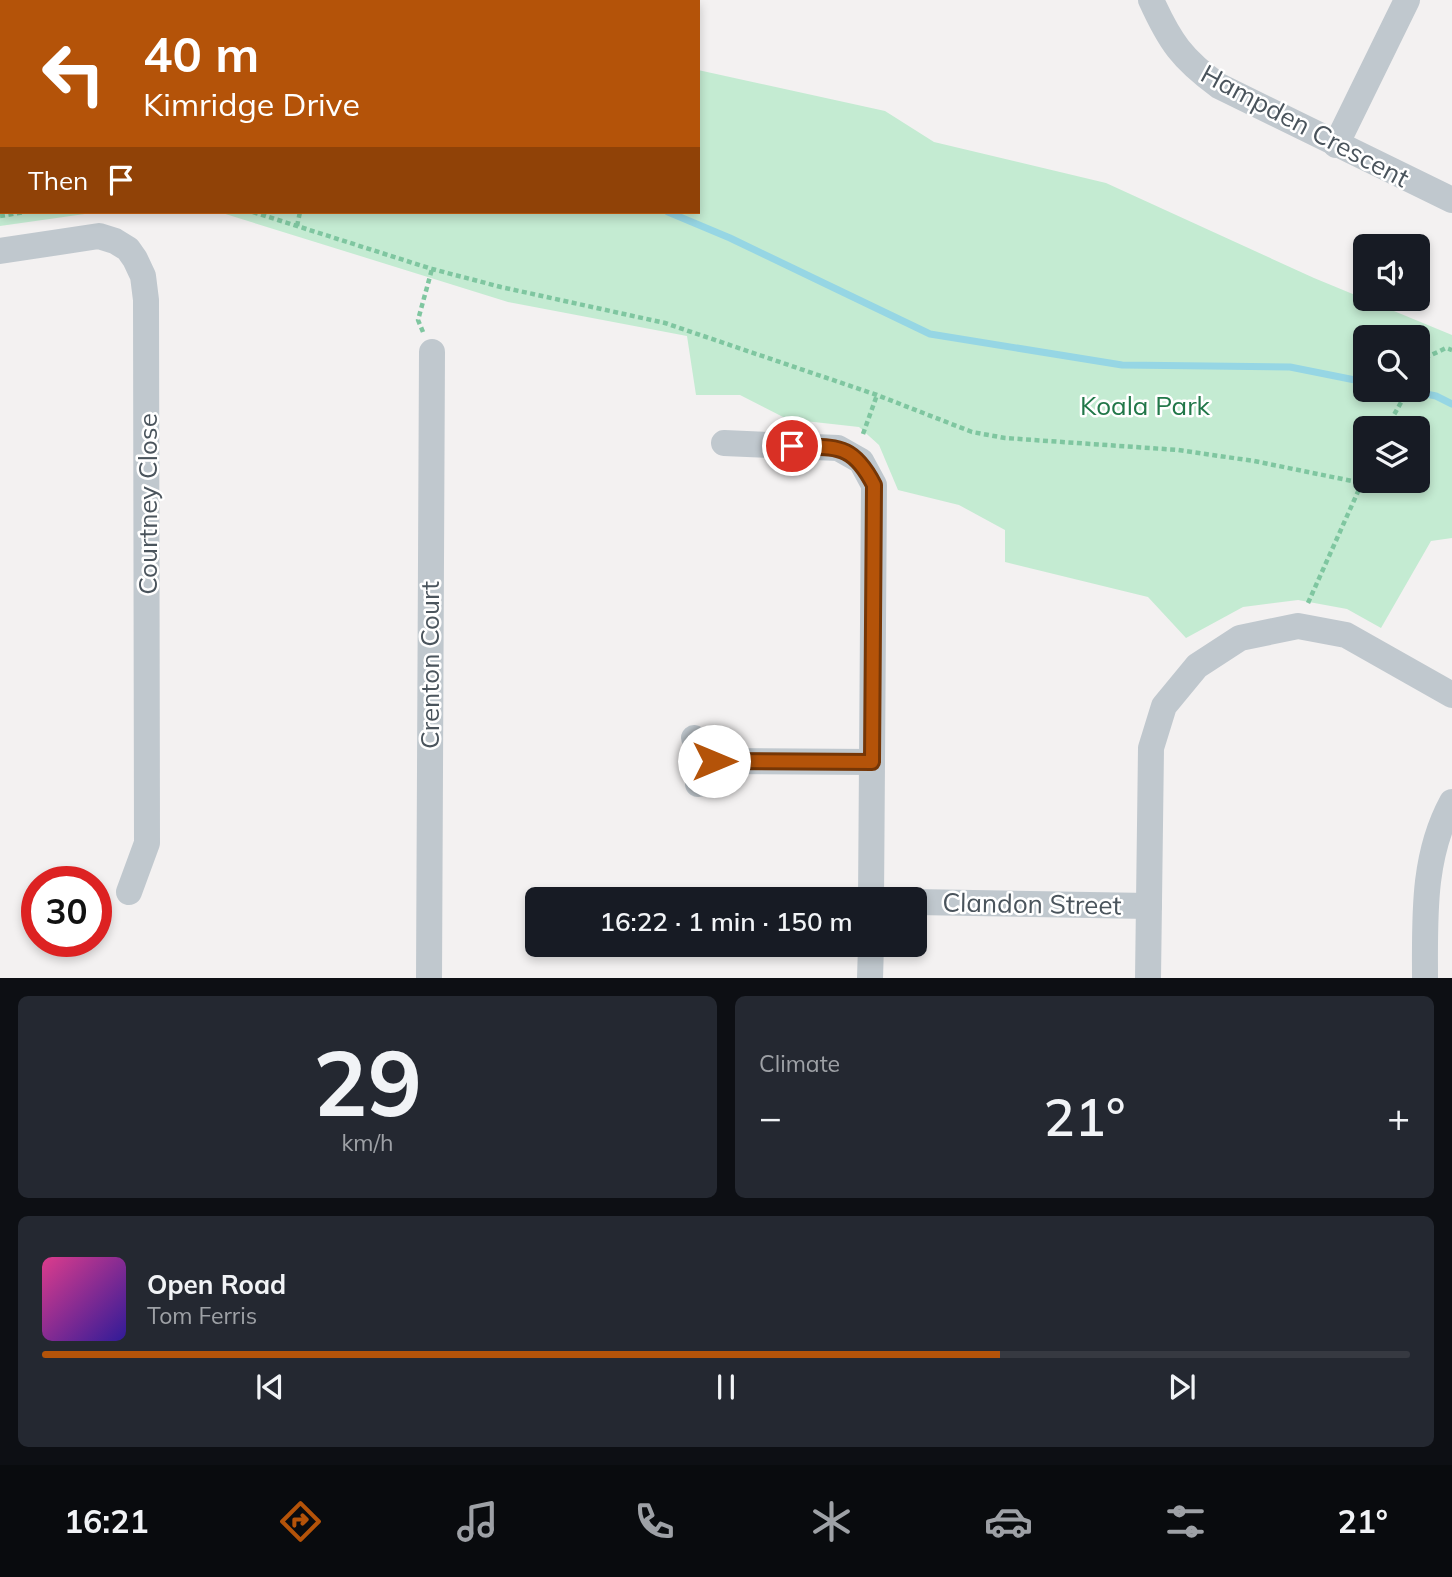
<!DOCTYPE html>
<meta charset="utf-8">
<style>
:root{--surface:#171b24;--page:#242831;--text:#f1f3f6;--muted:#9ea1a6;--line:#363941;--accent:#b45309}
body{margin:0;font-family:Mulish,sans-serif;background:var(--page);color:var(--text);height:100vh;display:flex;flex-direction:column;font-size:26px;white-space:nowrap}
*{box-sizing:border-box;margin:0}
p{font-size:23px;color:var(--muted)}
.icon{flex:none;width:38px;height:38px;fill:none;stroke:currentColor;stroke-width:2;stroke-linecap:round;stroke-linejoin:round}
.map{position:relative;height:978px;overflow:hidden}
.sheet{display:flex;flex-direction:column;gap:18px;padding:18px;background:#0d0f14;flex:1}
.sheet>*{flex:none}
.banner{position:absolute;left:0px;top:0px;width:700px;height:214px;box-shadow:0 4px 10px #0003;background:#b45309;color:#fff;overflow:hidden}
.buttons{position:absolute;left:1353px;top:234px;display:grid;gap:14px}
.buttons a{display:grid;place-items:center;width:77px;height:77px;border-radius:10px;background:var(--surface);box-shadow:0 4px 10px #0003;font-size:35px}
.speed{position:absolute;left:21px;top:866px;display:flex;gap:14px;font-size:35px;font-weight:700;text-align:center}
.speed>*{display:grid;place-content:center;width:91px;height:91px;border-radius:50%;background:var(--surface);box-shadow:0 4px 10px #0003;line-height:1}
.speed .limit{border:10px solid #d22;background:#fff;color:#111}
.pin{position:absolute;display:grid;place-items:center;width:60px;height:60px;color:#fff;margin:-30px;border:4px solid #fff;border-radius:50%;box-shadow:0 2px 7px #0007}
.me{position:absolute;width:77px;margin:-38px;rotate:90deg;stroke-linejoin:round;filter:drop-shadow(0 0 5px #0008)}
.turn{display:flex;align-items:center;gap:24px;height:147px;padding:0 28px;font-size:32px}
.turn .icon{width:91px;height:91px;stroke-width:2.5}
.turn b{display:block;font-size:49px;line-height:60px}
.then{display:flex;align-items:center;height:66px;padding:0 28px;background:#0003;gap:14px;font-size:26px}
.big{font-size:52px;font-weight:600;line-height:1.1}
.sheet .card{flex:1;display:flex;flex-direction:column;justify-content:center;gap:10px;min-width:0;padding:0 24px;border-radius:10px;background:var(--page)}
.sheet .dial{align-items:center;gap:0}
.dial b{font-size:91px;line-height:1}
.song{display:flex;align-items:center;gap:21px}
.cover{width:84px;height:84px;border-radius:10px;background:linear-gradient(135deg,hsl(330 70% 55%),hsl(250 70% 35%))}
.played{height:7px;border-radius:4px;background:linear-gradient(90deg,var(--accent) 70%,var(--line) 70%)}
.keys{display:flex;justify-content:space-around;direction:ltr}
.heat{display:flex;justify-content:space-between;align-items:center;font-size:38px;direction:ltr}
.sheet .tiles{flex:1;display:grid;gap:18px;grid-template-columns:1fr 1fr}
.card:last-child{grid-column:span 2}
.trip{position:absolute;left:525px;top:887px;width:402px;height:70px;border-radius:10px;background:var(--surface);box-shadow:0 4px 10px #0003;font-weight:600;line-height:70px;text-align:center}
.dock{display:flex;height:112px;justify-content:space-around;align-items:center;background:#090b0e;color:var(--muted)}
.dock .icon{width:49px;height:49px}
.dock .current{color:var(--accent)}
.dock b{font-size:32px;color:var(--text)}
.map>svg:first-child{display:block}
.green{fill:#c4ebd2;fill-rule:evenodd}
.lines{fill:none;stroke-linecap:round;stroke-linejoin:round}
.stream{stroke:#96d6e4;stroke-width:7}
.path{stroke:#7fc6a0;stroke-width:4.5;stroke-dasharray:5 3.5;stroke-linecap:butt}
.street{stroke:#c0c8ce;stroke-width:26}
.route-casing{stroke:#753606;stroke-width:18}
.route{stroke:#b45309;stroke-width:12}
.labels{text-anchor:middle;stroke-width:5;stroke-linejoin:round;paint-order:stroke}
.street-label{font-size:26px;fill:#4a545c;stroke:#fff}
.park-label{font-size:26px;fill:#217749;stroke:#fff}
</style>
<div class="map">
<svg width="1452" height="979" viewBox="0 0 1452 979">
<rect width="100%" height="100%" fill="#f3f1f1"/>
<g class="green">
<path d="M0,0H345V2H2V212H99L0,226Z"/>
<path d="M698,70L885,111L934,142L1106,183L1314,278L1452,335V538L1431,541L1381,628L1347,609L1298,600L1243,607L1186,638L1148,597L1005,562V530L959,505L898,490L879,445L859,427L787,419L740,395H696L687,336L508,302L219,212H698ZM1365,338H1418V390H1365ZM1365,429H1418V481H1365Z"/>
</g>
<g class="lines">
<g class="stream">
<path d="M0,121L2,120"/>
<path d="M668,212L730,238L930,334L1122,365L1290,367L1365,382"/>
<path d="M1407,390L1436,396L1452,404"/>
</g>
<g class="path">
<path d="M289,0L292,2"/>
<path d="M19,2L24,0"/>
<path d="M335,2V0"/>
<path d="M452,2L453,0"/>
<path d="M0,10L2,9"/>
<path d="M253,212L432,269L501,287L665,323L877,395L972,432L1005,438L1178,450L1254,461L1362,483"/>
<path d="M0,216L25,212"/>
<path d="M297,226L300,212"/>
<path d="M423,332L418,320L432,269"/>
<path d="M1418,374L1427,357L1446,348L1452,350"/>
<path d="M1386,429L1408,390"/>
<path d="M863,434L877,395"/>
<path d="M1308,603L1365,476"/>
</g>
<g class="street">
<path d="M1151,0C1170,42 1182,59 1219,86L1452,200"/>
<path d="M1336,145L1407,0"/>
<path d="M0,251L99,236L115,241L128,249L135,259L143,276L146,300L147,843L129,892"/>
<path d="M724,443L838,448L861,461L874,485L871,900"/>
<path d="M694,738L714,761L698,784"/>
<path d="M714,761L872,762"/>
<path d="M915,902L1149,906"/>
<path d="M429,979L432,352"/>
<path d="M870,979L871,945"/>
<path d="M1148,979L1151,748L1164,706L1197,666L1240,638L1298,626L1346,635L1452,695"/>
<path d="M1425,979C1425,918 1422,857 1452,802"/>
</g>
</g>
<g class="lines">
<defs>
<path id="route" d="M714,761L872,762L874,485C852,442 836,448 792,446"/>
</defs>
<use href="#route" class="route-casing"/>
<use href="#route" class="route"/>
</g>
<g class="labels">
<g class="street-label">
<text transform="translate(1305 126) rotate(28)" y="9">Hampden Crescent</text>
<text transform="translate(148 504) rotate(-90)" y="9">Courtney Close</text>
<text transform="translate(430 665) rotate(-90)" y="9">Crenton Court</text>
<text transform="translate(1032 904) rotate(1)" y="9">Clandon Street</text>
</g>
<g class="park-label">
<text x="1145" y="415">Koala Park</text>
</g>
</g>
</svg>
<div class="buttons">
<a><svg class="icon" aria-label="sound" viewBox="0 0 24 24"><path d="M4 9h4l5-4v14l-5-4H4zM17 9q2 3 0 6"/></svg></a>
<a><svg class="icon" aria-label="search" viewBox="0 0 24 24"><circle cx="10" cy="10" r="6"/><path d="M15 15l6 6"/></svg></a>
<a><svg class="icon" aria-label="layers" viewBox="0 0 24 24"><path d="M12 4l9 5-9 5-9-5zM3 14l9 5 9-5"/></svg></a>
</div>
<div class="speed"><div class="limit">30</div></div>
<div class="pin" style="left:792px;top:446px;background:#d93025"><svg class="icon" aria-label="arrive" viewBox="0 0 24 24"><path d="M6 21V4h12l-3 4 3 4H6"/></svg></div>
<svg class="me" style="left:714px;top:761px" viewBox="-20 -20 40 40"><circle r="19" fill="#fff"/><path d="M0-13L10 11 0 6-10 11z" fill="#b45309"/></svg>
<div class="trip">16:22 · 1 min · 150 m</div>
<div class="banner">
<div class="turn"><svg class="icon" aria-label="left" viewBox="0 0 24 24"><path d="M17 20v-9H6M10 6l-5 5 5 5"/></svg><div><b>40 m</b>Kimridge Drive</div></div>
<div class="then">Then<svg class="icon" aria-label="arrive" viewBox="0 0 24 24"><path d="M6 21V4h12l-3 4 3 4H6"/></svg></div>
</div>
</div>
<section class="sheet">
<div class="tiles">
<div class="card dial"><b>29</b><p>km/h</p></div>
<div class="card"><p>Climate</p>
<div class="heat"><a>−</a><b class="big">21°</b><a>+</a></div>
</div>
<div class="card">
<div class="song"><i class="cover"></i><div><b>Open Road</b><p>Tom Ferris</p></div></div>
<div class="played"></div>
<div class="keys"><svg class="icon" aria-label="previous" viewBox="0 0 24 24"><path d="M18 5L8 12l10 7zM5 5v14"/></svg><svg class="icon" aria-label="pause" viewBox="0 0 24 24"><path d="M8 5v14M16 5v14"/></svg><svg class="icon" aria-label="next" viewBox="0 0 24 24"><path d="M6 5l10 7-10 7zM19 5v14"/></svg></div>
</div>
</div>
</section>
<nav class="dock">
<b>16:21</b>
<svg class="icon current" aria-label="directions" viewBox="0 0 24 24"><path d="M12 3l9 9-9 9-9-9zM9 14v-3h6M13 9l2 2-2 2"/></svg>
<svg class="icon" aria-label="music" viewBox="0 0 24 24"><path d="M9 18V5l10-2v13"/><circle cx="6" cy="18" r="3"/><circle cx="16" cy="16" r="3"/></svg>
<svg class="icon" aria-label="phone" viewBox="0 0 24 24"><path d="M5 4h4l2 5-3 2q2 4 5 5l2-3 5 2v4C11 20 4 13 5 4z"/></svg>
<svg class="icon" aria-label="climate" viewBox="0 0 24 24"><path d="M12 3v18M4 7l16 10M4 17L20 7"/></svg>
<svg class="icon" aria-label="car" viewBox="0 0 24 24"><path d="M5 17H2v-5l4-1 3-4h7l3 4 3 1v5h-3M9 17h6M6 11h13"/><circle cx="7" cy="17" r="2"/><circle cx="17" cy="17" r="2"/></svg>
<svg class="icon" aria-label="filters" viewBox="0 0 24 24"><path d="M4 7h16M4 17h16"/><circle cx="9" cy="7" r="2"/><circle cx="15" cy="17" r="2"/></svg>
<b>21°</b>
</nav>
